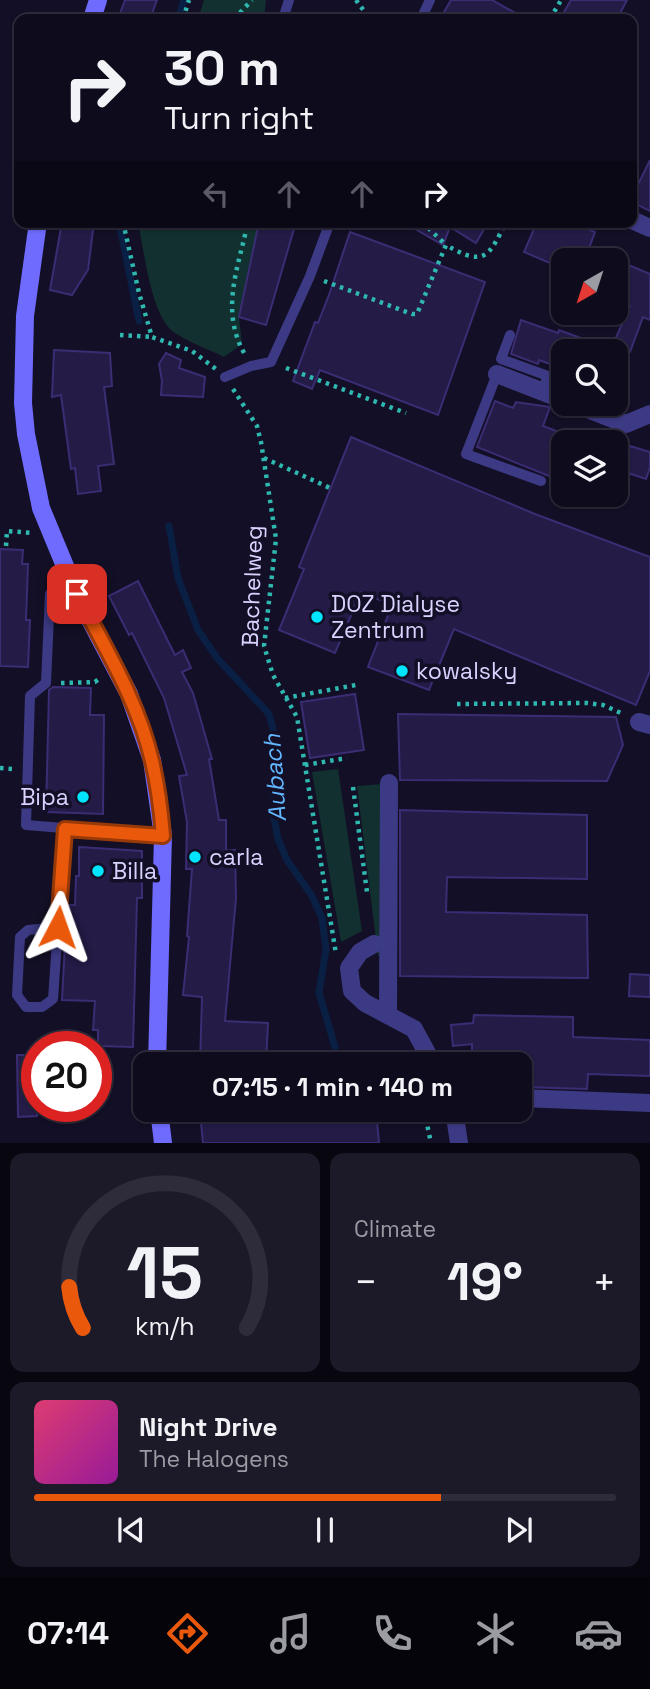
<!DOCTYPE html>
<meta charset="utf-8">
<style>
:root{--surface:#0e0b1c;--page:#1c1929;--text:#f1f3f6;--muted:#9b9ba3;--line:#2e2b3b;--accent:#ea580c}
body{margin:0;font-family:"Space Grotesk",sans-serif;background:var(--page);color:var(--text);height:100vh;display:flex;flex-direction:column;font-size:26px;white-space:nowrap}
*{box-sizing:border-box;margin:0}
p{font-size:23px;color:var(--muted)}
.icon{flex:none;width:38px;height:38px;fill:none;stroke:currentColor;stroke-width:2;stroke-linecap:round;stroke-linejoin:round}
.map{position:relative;height:1143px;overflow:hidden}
.side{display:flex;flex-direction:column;gap:10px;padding:10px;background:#08060f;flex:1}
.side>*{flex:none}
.guide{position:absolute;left:14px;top:14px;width:623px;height:214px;border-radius:14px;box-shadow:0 2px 5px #0004,0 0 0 2px var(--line);background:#0e0b1c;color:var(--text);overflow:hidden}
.needle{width:46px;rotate:219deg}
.buttons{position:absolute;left:551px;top:248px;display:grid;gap:14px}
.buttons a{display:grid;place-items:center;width:77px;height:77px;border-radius:14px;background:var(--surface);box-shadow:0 2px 5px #0004,0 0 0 2px var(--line);font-size:35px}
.speed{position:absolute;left:21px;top:1031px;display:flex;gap:14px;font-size:35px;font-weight:700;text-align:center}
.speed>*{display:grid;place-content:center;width:91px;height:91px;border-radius:50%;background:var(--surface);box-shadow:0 2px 5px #0004,0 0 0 2px var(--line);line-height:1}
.speed .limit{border:10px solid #d22;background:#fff;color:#111}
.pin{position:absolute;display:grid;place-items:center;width:60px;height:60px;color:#fff;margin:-30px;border-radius:14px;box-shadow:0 4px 10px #0006}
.me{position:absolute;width:77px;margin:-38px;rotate:4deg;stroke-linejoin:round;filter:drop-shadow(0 0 5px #0008)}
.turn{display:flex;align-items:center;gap:24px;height:147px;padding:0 35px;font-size:32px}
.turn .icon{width:91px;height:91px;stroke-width:2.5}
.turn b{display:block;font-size:49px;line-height:60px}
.lanes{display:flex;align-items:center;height:66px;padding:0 35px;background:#0003;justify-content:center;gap:35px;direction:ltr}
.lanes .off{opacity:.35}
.big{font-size:52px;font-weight:700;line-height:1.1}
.side .widget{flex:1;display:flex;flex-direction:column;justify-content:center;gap:10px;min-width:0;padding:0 24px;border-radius:14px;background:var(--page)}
.side .dial{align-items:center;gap:0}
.dial svg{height:182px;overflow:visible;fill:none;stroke:var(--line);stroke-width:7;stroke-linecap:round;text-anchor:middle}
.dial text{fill:var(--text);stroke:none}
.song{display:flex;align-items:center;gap:21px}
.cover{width:84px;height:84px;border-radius:10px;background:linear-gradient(135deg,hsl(340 70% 55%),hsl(300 70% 35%))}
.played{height:7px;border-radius:4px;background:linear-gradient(90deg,var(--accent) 70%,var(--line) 70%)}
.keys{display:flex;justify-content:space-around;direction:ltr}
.heat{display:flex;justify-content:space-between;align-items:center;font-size:38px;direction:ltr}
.side .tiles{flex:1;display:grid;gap:10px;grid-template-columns:1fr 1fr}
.widget:last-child{grid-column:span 2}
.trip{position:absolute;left:133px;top:1052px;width:399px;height:70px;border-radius:14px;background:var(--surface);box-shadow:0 2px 5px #0004,0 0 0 2px var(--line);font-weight:700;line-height:70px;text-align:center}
.menu{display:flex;height:112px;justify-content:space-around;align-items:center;background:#06040b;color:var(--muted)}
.menu .icon{width:49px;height:49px}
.menu .selected{color:var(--accent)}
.menu b{font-size:32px;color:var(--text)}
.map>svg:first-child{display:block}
.green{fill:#12302f}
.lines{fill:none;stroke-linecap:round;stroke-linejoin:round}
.stream{stroke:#0a1f44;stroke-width:7}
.building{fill:#241b47;stroke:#3b2d73;stroke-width:2}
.path{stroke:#2fb8b0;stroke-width:4.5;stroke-dasharray:3.5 5;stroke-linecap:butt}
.lane{stroke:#3d3a85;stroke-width:10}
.street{stroke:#3d3a85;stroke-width:18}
.secondary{stroke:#6f6bff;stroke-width:18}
.route-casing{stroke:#983908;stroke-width:18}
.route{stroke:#ea580c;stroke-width:12}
.poi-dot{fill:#00e5ff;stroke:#130f26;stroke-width:2.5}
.labels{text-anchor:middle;stroke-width:7;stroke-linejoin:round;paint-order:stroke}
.street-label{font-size:23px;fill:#d9d4ff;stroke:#130f26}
.poi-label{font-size:23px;fill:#d9d4ff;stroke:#130f26;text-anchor:start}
.water-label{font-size:24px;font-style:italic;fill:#62b6ff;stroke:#130f26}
</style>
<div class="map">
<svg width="650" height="1143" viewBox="0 0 650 1143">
<rect width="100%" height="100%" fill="#130f26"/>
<g class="green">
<path d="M204,0H266L264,19H198Z"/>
<path d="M138,222H259L239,317L242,344L224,357C208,349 190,343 175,333C151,318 144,250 138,222Z"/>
<path d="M338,769L362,931L341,942L312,772Z"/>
<path d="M383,784L382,955L378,956L357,786Z"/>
</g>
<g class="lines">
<g class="stream">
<path d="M178,19L184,0"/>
<path d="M119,222L139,321"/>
<path d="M169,526L178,578L198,630L217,658L269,714L273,729V813L278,839L287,860L312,896L322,918L326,949L319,993L335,1047"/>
</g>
</g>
<g class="building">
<path d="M125,0H157L150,19H118Z"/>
<path d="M451,0H492L526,19H440Z"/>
<path d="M571,0H627L617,19H560Z"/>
<path d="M650,160V211L632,202V197Z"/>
<path d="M62,222H94L88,270L72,295L50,290Z"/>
<path d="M259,222H296L266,325L239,317Z"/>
<path d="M403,222H488L476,243L450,227L443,245Z"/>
<path d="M537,222H572L595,232L589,248L650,274V320L643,317L630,352H564V369L539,360L538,364L511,354L521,320L558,333L559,330L611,349L630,306L616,300V261H564V269L524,252Z"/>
<path d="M350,232L485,282L438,415L320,370L312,389L293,381L315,322L318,323L330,292Z"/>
<path d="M54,350L110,353L112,386L104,387L114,464L98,466L101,491L78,494L75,468L71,469L61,395L52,397Z"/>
<path d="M166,353L181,360L179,368L205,377L203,397L161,395L162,381L159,364Z"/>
<path d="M495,401L513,408L516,402L550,407L543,426L564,434V482L477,447Z"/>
<path d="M351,437L535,514L650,557V671L636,705L454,629L429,690L368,667L392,605L361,592L335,653L279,630L304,569L299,567Z"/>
<path d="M630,446L650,452V467L646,479L622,471Z"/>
<path d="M0,549L23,550L22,564H28L26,620H30L28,667L0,666Z"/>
<path d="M138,581L175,655L183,650L191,668L182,672L193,693L212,759H209L219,820H226V850H235L236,898L225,1021L268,1023L266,1064H200L202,997L183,995L189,937L187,936L192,869H186L187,822L179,776L187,775L164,698L132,633L129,635L109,596Z"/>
<path d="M53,687L91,688L90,715H104L103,814L46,812L49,690Z"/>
<path d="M355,694L364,750L310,758L301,702Z"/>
<path d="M398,714L616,717L623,745L607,781L400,780Z"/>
<path d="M400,810L587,815V879L447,877L446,912L587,915L588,978L400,976Z"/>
<path d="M79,847L142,851V898H137L133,1047L98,1046V1030H93L95,1001L62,1000L67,905H75L76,876H79Z"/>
<path d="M630,974L650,975V997L629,996Z"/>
<path d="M474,1015L573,1017V1037L650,1040V1076L588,1074L587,1089L522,1087L521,1064H472V1044L453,1046L451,1025L473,1023Z"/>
<path d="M17,1055H37V1116L18,1117Z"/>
<path d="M218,1110H376L379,1143H203L201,1123L219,1121Z"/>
</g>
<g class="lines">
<g class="path">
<path d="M356,0L370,19"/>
<path d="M183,19L189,0"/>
<path d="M234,19L252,0"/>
<path d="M550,19L561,0"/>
<path d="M123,222L139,293L152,337L192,351L216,369"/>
<path d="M422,222L446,245"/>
<path d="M324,281L412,314H417L446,245C485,268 489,256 506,222"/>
<path d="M120,335L152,337"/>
<path d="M244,353C220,309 238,269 248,222"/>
<path d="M286,368L406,413"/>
<path d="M233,389L257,426L261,442L276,539L264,646L273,675L297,717L336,954"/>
<path d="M264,458L330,488"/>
<path d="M6,546L7,531L32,533"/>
<path d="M61,683L95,682L100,678"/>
<path d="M285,698L356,685"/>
<path d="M457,704L587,703L603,705L623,714"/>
<path d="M305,765L347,758"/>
<path d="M0,768L13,769"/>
<path d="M353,787L367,892"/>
<path d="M424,1110L431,1143"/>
</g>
<g class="lane">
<path d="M283,19L289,0"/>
<path d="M421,19L430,0"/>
<path d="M510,335L501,359L548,376L542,391"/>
<path d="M497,374L466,454L541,481"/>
<path d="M225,377L251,366L271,362L310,276L330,222"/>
<path d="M65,568L50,594L46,683L30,696L26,825L163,836"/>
<path d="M58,927L53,999L42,1007H26L17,995L20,937L28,930L58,927L65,829"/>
</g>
<g class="street">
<path d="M632,220L650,228"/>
<path d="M497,374L564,400"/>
<path d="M575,404L626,424L650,414"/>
<path d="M639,722L650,725"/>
<path d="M374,944L360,952L349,968L352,991L365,1003L414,1029L433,1064"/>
<path d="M388,1015L389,783"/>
<path d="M520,1098L650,1103"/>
<path d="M456,1110H454L459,1143"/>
</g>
<g class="secondary">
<path d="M92,19L98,0"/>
<path d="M38,222L25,316L23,403L26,434L41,508L77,595L129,694L152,760L163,836L157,1064"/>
<path d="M159,1110L163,1143"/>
</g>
</g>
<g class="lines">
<defs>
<path id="route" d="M58,927L65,829L163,836C161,811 158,786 152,761C138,701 105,648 77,594"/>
</defs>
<use href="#route" class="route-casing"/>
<use href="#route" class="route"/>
</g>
<g class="poi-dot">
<circle cx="317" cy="617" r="7"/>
<circle cx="402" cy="671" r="7"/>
<circle cx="83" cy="797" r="7"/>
<circle cx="195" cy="857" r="7"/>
<circle cx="98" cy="871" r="7"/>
</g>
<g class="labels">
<g class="street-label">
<text transform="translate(252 586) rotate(-88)" y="8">Bachelweg</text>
</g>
<g class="poi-label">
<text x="331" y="612">DOZ Dialyse<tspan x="331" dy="26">Zentrum</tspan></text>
<text x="416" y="679">kowalsky</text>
<text x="69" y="805" text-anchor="end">Bipa</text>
<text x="209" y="865">carla</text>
<text x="112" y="879">Billa</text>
</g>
<g class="water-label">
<text transform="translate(275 778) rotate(-94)" y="8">Aubach</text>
</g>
</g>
</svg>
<div class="buttons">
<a><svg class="needle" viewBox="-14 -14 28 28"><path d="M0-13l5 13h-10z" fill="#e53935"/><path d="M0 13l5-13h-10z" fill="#9b9ba3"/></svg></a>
<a><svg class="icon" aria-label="search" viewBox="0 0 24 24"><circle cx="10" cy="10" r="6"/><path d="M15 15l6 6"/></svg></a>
<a><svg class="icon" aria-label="layers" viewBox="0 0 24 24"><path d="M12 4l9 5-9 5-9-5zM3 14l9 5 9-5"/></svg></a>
</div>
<div class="speed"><div class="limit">20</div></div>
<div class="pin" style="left:77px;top:594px;background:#d93025"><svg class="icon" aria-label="arrive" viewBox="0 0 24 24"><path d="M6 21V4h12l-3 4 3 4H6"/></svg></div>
<svg class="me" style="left:58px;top:927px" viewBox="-20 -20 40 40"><path d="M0-17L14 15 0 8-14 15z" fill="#ea580c" stroke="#fff" stroke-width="4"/></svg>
<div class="trip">07:15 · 1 min · 140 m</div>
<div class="guide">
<div class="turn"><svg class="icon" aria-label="right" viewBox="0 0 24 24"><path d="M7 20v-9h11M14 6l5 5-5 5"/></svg><div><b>30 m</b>Turn right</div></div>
<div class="lanes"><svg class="icon off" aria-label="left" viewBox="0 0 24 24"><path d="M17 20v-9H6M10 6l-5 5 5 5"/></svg><svg class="icon off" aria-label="ahead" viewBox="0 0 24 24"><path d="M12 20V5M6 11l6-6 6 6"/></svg><svg class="icon off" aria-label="ahead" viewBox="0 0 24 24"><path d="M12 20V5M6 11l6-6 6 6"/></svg><svg class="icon" aria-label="right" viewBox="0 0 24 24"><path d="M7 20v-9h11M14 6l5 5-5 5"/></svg></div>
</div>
</div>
<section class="side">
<div class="tiles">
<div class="widget dial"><svg viewBox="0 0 100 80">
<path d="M14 69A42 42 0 1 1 86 69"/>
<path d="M14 69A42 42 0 0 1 8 51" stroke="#ea580c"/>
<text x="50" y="56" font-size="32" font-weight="700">15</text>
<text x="50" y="72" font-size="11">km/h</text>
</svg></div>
<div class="widget"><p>Climate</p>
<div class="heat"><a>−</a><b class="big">19°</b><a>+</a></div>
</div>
<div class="widget">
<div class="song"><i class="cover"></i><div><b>Night Drive</b><p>The Halogens</p></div></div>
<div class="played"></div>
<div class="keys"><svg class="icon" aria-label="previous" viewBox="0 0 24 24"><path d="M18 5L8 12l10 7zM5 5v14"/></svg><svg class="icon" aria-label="pause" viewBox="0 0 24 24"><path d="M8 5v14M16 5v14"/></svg><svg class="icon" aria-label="next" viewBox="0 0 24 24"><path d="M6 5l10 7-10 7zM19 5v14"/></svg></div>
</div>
</div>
</section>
<nav class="menu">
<b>07:14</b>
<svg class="icon selected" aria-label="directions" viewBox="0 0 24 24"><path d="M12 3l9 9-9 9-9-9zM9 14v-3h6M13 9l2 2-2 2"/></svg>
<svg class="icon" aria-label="music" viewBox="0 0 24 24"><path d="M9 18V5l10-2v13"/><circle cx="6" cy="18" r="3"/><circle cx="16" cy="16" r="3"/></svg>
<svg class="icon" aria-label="phone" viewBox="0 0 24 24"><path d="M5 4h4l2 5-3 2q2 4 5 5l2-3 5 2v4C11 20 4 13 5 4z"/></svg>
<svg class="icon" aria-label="climate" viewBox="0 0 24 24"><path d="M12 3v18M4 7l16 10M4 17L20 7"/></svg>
<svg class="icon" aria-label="car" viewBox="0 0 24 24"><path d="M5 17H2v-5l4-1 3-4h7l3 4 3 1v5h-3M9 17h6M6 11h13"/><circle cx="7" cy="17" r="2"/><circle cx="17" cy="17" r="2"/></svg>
</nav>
